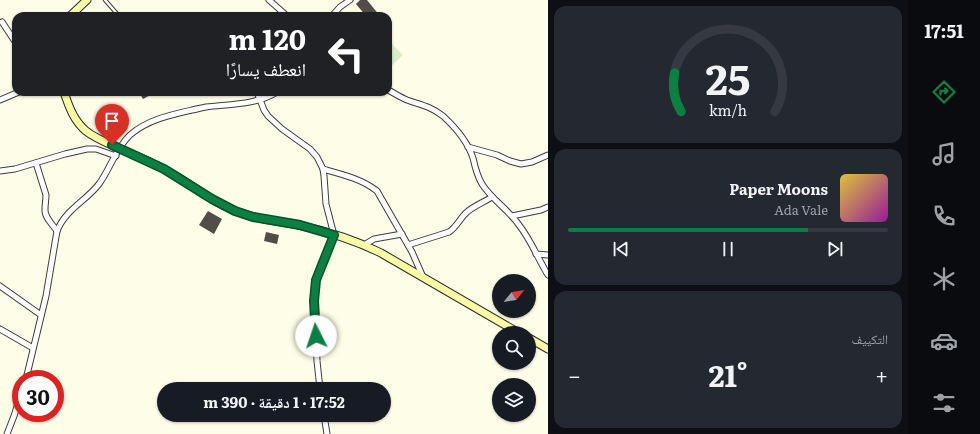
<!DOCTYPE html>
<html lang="ar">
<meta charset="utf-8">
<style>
:root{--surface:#171b24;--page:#242831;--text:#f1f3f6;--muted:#9ea1a6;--line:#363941;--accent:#0b8043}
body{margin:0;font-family:Literata,"Noto Naskh Arabic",serif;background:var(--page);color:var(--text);direction:rtl;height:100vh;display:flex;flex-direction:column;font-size:15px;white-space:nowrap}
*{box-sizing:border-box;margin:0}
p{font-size:13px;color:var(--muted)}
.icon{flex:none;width:22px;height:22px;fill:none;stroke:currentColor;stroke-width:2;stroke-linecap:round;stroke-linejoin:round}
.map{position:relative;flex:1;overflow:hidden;direction:ltr}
.details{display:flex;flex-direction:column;gap:6px;padding:6px;background:#0d0f14;width:360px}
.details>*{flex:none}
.hud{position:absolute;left:12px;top:12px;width:380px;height:84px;border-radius:12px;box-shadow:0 1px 3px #0004;direction:rtl;background:#202124;color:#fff;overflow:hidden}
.needle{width:26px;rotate:60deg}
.fabs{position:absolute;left:492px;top:274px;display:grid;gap:8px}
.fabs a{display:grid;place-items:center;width:44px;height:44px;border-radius:50%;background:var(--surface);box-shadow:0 1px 3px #0004;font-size:20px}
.speed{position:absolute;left:12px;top:370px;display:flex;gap:8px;font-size:20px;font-weight:700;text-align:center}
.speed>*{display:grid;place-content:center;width:52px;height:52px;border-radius:50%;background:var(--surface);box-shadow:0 1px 3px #0004;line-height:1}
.speed .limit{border:6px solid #d22;background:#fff;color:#111}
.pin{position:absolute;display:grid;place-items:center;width:34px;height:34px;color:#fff;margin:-41px -17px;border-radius:50% 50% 50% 0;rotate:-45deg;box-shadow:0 0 4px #0007}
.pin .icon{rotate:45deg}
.me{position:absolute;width:44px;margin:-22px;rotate:356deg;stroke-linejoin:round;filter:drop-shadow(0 0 3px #0008)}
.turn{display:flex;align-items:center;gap:14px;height:84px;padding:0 20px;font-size:18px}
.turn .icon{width:52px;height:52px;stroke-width:2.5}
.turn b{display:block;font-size:28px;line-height:34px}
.big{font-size:30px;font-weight:700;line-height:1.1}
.details .widget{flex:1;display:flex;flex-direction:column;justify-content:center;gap:6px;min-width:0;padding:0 14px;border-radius:12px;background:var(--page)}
.details .dial{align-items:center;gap:0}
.dial svg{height:104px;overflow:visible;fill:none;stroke:var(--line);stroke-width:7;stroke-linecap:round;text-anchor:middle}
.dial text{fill:var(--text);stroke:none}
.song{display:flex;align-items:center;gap:12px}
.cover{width:48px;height:48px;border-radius:6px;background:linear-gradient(135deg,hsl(50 70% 55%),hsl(300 70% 35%))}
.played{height:4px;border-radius:2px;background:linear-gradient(90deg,var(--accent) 75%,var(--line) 75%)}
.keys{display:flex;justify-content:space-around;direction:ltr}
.heat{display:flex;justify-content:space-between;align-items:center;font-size:22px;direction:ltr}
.trip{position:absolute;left:157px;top:382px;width:234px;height:40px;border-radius:20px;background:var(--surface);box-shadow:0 1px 3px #0004;font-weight:700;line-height:40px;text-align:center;direction:rtl}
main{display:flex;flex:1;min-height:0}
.tab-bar{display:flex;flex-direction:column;width:72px;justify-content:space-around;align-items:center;background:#090b0e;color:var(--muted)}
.tab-bar .icon{width:28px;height:28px}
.tab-bar .selected{color:var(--accent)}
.tab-bar b{font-size:18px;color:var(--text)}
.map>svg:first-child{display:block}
.pitch{fill:#daeec5}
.building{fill:#524d47}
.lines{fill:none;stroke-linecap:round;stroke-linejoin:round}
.lane-casing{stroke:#3d3d3d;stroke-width:4.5}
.street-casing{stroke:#3d3d3d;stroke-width:7}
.secondary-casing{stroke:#2c2c2c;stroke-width:9}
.lane{stroke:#fff;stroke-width:2.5}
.street{stroke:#fff;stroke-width:5}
.secondary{stroke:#fbfda4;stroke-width:7}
.route-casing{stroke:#07532c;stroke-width:10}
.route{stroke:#0b8043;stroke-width:7}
</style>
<main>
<nav class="tab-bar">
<b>17:51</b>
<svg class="icon selected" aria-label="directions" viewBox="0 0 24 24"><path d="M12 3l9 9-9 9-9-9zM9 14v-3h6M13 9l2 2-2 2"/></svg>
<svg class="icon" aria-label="music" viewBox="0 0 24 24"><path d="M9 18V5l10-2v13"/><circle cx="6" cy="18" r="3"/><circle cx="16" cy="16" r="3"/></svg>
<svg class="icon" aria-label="phone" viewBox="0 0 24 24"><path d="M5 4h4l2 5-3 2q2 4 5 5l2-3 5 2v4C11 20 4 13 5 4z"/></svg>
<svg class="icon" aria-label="climate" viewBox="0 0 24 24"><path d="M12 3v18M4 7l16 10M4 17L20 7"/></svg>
<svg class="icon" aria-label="car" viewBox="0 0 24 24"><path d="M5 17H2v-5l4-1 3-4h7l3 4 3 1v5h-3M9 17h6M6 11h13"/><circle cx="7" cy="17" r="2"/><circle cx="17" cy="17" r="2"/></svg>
<svg class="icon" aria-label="filters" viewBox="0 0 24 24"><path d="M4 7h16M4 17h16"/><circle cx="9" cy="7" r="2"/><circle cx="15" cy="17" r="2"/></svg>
</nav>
<section class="details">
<div class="widget dial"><svg viewBox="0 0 100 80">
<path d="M14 69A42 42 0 1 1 86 69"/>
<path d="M14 69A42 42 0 0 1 9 39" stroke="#0b8043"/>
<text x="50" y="56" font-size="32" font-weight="700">25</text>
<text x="50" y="72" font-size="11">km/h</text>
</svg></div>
<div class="widget">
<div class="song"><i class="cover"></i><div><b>Paper Moons</b><p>Ada Vale</p></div></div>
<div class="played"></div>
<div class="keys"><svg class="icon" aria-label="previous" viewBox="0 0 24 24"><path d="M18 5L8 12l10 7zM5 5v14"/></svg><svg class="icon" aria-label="pause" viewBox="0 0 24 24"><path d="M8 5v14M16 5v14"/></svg><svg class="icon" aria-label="next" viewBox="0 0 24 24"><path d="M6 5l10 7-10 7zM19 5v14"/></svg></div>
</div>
<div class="widget"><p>التكييف</p>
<div class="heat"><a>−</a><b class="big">21°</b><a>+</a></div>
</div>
</section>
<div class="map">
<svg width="548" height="434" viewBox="0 0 548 434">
<rect width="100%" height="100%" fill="#fefde8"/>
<path class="pitch" d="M390,42L403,55L388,69V44Z"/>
<g class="building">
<path d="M360,0H367L380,16H366L356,4Z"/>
<path d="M139,92H156L143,99Z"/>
<path d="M208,211L222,219L214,234L199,225Z"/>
<path d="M266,232L279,235L277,244L264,241Z"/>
</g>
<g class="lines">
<defs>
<path id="lane" d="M105,0L119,16"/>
<g id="street">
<path d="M269,0L287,16"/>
<path d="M332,16L340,7L350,0"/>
<path d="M2,22L16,43"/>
<path d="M388,90C394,93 400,97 407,100C421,105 430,106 443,116C455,127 468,143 473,158C475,167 477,176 482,184C492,200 509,210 519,225C531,240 538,259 548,275"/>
<path d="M257,92L264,110L268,116L282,129L310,149L317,157L323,169L324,176L326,204L334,235L316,280L314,301L316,336L317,361L320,389"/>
<path d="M0,100L19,92"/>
<path d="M468,147L497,155L510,161L521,164L532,162L548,155"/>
<path d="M36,163L46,195C46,200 45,204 45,209C44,217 53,225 57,231"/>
<path d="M323,169C341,174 362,179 377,191L412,252L423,277"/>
<path d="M0,171L15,169L65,154L87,149H96L116,156"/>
<path d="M512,216L541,210L548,207"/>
<path d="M364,245L374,239L402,234"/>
<path d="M408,245L449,232C457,227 460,218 467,212C474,206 484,202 492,197"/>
<path d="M536,254L548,255"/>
<path d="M0,286L41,315"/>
<path d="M0,329L33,348"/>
<path d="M26,379L46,296L57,231C65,210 86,201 99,184C110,169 116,148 130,135C147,120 170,115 192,110C197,109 201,108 206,107C230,104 256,105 277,92"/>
<path d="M324,415L327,434"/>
<path d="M7,434L14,416L21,394"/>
</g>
<g id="secondary">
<path d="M70,16L87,0"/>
<path d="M64,92C69,107 74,121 86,131C96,139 110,144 121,149C135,155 149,161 162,168C190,182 214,205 244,214C262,220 280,221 298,225C326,231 355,240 381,253L519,333"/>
<path d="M529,338L548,349"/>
</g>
</defs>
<use href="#lane" class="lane-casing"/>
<use href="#street" class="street-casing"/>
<use href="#secondary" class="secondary-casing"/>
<use href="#lane" class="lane"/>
<use href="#street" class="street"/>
<use href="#secondary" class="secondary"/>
</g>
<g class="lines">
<defs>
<path id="route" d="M112,145L164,169L212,199L235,211L253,217L300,225L334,235L316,280L314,301L316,336"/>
</defs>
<use href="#route" class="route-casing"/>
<use href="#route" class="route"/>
</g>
</svg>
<div class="fabs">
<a><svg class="needle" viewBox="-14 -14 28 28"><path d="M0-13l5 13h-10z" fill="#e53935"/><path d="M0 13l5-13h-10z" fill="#9ea1a6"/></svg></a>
<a><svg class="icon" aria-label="search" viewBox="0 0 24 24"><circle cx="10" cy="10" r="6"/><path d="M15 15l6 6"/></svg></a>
<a><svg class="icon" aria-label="layers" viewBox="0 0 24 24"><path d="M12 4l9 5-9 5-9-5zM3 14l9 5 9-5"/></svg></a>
</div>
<div class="speed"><div class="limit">30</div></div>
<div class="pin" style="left:112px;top:145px;background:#d93025"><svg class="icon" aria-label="arrive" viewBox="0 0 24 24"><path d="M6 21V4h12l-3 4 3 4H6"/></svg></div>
<svg class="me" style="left:316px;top:336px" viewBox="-20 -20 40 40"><circle r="19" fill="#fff"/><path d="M0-13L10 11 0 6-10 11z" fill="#0b8043"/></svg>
<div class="trip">17:52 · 1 دقيقة · 390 m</div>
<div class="hud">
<div class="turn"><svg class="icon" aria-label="left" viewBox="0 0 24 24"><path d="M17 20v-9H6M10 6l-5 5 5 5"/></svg><div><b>120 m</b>انعطف يسارًا</div></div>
</div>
</div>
</main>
